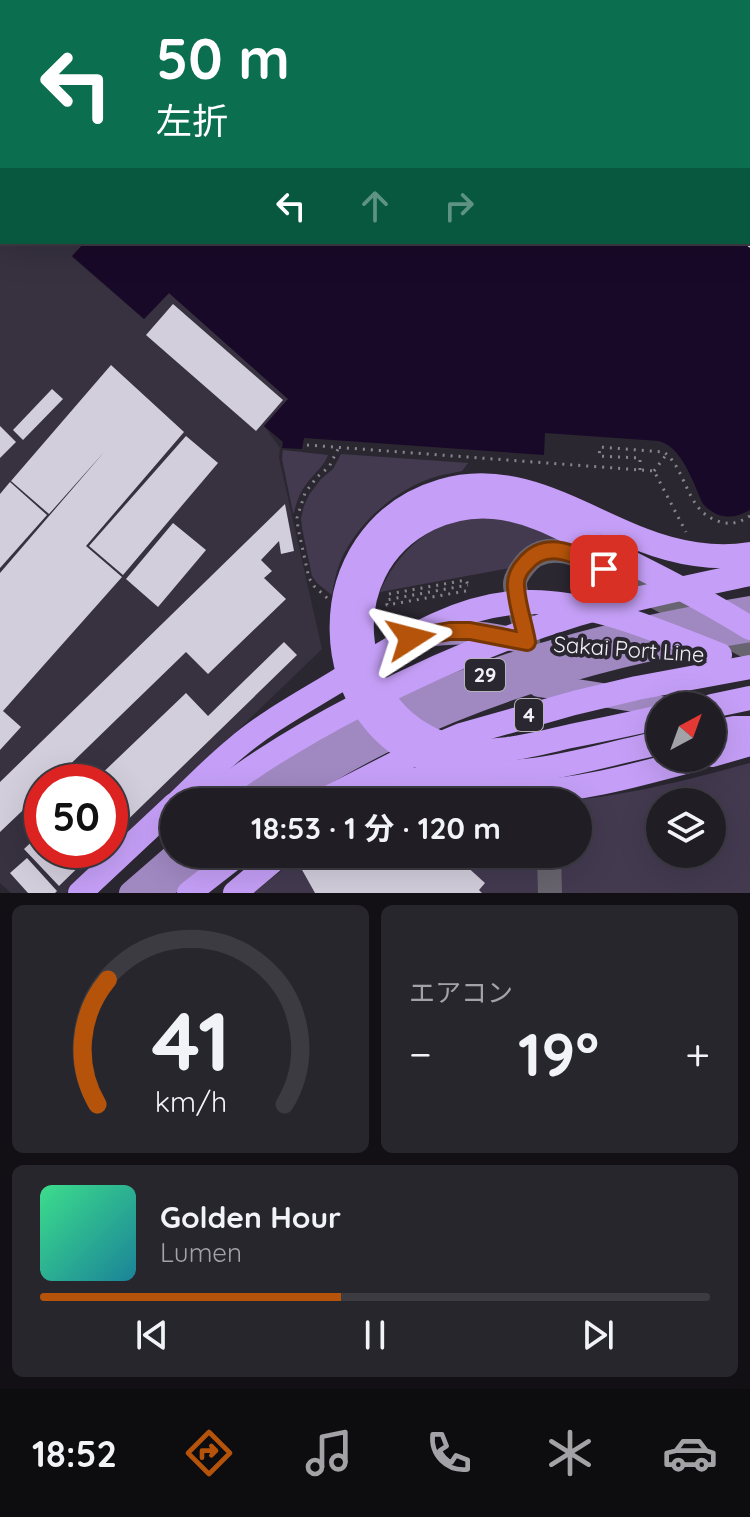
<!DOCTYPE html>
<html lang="ja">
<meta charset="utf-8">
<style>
:root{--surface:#201d25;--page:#28262d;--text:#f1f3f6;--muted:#a2a2a7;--line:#3d3b42;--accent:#b45309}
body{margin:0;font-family:Quicksand,"Noto Sans JP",sans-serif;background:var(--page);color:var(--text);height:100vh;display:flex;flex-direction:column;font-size:30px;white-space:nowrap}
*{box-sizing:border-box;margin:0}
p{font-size:26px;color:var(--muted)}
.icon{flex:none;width:44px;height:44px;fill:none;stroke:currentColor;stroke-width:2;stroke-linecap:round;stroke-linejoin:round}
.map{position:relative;height:893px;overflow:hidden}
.side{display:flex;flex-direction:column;gap:12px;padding:12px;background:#121014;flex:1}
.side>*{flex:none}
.hud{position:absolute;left:0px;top:0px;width:750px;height:244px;box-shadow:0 8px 32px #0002,0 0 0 2px var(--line);background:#0b6e4f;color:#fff;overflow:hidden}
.needle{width:52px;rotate:41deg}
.tools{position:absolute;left:646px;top:692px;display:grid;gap:16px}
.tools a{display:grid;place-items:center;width:80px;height:80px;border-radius:50%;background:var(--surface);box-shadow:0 8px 32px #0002,0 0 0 2px var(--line);font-size:40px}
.speed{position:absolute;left:24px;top:764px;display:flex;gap:16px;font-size:40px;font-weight:700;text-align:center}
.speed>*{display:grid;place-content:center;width:104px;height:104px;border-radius:50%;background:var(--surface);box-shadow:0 8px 32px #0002,0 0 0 2px var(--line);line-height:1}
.speed .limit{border:12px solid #d22;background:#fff;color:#111}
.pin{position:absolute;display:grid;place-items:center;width:68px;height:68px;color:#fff;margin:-34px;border-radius:16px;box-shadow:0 4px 12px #0006}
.me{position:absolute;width:88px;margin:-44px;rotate:81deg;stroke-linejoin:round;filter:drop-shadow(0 0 6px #0008)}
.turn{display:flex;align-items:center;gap:28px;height:168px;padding:0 24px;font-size:36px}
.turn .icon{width:104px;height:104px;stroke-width:2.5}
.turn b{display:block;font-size:56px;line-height:68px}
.lanes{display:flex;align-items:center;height:76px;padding:0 24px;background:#0003;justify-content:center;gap:40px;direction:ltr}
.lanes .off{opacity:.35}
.big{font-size:60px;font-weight:700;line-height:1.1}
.side .card{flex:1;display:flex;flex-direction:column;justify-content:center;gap:12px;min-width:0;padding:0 28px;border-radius:12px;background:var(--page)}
.side .dial{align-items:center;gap:0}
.dial svg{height:208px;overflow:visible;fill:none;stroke:var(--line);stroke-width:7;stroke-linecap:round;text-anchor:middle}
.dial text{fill:var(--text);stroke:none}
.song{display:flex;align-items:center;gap:24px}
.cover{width:96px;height:96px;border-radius:12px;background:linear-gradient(135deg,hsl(150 70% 55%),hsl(190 70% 35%))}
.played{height:8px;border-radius:4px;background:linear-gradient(90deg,var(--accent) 45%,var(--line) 45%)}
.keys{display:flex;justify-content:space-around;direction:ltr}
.heat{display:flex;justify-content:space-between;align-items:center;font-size:44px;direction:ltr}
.side .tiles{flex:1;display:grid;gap:12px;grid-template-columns:1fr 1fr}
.card:last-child{grid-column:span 2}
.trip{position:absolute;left:160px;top:788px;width:432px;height:80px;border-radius:40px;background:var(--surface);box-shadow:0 8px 32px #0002,0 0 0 2px var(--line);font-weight:700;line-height:80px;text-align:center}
.tabs{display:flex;height:128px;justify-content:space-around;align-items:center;background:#0d0c0f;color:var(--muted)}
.tabs .icon{width:56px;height:56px}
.tabs .on{color:var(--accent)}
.tabs b{font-size:36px;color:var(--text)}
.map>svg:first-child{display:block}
.built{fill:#373140;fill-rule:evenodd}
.green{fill:#433a50;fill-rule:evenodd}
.water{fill:#190929}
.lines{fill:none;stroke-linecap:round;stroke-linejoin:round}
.ferry{stroke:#e5d5fd;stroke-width:2;stroke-dasharray:10 8;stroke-linecap:butt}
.building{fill:#d3cedc}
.path{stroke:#89858e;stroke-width:3;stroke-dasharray:2 6;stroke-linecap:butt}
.minor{stroke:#696570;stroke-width:24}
.major{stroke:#a088c1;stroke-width:24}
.highway{stroke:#c59ff7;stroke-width:24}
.route-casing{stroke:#753606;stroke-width:20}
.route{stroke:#b45309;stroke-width:14}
.labels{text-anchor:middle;stroke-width:8;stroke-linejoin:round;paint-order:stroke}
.shield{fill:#2b2731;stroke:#b6b3bb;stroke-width:2}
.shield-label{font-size:20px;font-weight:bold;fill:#f2eff6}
.street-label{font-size:22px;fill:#f2eff6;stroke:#2b2731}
</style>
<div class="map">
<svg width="750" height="893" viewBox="0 0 750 893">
<rect width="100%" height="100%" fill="#2b2731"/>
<path class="built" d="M0,154L2,155V242H85L72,257L144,319L169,293L288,399L264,426L280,448L279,458L322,649L93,870L66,893H11L0,883ZM42,782H110V850H42Z"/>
<g class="green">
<path d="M283,450L328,455C324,465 319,469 312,477C302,488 297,499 294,513H293L282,459Z"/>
<path d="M341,454L468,463L462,471C454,473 446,474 438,476C395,488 350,528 337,571C335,578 333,587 332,595L317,583L312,576L302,528L301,518L304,506L309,495L321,479L333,469Z"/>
<path d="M490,517L531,526L564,543L510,568L380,592C395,558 420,530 458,521C468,518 479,518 490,517Z"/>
<path d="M750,763V893H253L281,871L298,854H578V802H546C615,799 684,781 750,763ZM660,802H712V854H660Z"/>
<path d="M423,790L483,801L504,802H364L395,792Z"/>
</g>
<g class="water">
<path d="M0,0H730L731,2H2V155L0,154Z"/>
<path d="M748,30L750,33V510C733,520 717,519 703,504C693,483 683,448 659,441L545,433L544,455L304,438L302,449L282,448L283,442L264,426L288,399L169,293L144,319L72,256L85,242H748Z"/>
</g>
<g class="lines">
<g class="ferry">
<path d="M491,0L493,2"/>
<path d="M745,242L750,247"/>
</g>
</g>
<g class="building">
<path d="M173,304L283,400L256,431L146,335Z"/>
<path d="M111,365L184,432L86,546L122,577L3,711L21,727L0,750V573L105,451L49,514L11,481Z"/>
<path d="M52,389L63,399L23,440L13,430Z"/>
<path d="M0,426L16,442L0,458Z"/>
<path d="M186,436L218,463L123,575L89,546Z"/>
<path d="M10,482L47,515L0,568V494Z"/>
<path d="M285,504L294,551L281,554L279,541L261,560L272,571L264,578L286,599L208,674L186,652L52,782H42V792L0,832V782Z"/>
<path d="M173,523L206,550L158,607L126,579Z"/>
<path d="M284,642L297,655L110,837V782H93L186,693L208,716Z"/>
<path d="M42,832V850H96L59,886L24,849Z"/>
<path d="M326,854H453L485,883L479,890L482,893H315L301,868L309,860L313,866Z"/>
<path d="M27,858L57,891L55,893H28L10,873Z"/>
</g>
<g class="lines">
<g class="path">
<path d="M307,445L654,471L686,532"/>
<path d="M640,470V458L599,456L600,447L664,452C686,469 686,507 713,519C727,526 737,524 750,516"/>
<path d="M654,471L666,455"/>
<path d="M466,591L387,605L386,600L468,585"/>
<path d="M389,594L466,580L468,585"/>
<path d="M327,598L314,586L309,578L298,528L297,518L305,493L317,477L329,467L339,447"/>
</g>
<g class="minor">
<path d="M537,677C531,654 525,632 520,609C519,601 515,592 515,584C515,578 520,571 523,567C537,547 559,548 580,556L750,648"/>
<path d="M549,854L550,893"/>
</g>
<g class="major">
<path d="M422,636C460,630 478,632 516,640"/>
<path d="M539,685L634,700L660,708"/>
<path d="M244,802C297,765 353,731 412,704C518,655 635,627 750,608"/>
<path d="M277,802C317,777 357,753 400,733C510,681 630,649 750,630"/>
<path d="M131,893L176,854"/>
<path d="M157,893L204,854"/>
</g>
<g class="highway">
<path d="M712,706L750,698"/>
<path d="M660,717C630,724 601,730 571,736C535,744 495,756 458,748C346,723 326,569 429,519C450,509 472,505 494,507C530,510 563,529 595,545C648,571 700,597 750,628"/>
<path d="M712,732L734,728H750"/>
<path d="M660,743C589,757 518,785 446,766C309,730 306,531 442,491C515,469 578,515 643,540C676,553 715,560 750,554"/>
<path d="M712,755L750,744"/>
<path d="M371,786C420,769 473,792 524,792C583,791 643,773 700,758"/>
<path d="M178,802C197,784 215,765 236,748C265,723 300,704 333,684C394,647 453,604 526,602C590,600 661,632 720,655"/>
<path d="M205,802C253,764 305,733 359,705C430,668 502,637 578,614C634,598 693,586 750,574"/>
<path d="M320,802L406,758L461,735L574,703L637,688L750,667"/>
<path d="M80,893L174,805"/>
<path d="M189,893L239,854"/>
<path d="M235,893L281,854"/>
</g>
</g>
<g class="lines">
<defs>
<path id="route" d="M411,638L450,631H470L527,642C524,624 517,605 516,587C515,579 519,570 525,564C547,537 580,556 604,569"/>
</defs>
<use href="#route" class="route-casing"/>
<use href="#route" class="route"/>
</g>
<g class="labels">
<g class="shield">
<rect x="465" y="659" width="40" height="32" rx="6"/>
<rect x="515" y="699" width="28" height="32" rx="6"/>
</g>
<g class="shield-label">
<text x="485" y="682">29</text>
<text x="529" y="722">4</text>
</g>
<g class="street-label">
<text transform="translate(629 649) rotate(4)" y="8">Sakai Port Line</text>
</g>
</g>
</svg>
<div class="tools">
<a><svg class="needle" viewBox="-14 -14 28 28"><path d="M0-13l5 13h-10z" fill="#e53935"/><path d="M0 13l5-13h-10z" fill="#a2a2a7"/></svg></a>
<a><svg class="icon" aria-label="layers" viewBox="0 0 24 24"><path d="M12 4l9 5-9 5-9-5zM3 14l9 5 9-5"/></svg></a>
</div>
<div class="speed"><div class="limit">50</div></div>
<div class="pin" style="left:604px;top:569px;background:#d93025"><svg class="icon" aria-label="arrive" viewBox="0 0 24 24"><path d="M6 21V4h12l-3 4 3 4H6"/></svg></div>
<svg class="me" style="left:411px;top:638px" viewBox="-20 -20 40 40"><path d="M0-17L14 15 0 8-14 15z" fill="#b45309" stroke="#fff" stroke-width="4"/></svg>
<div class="trip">18:53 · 1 分 · 120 m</div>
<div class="hud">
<div class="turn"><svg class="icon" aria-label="left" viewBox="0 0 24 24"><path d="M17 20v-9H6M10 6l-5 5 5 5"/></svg><div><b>50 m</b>左折</div></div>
<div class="lanes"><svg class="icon" aria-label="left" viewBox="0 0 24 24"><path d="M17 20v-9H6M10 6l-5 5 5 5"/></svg><svg class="icon off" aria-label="ahead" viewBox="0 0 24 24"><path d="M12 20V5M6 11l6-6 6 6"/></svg><svg class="icon off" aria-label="right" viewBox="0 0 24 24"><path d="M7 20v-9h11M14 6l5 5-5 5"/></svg></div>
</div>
</div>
<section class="side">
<div class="tiles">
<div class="card dial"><svg viewBox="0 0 100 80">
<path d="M14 69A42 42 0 1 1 86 69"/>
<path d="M14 69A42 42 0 0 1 18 21" stroke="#b45309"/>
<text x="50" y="56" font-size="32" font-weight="700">41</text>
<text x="50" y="72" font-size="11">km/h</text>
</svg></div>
<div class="card"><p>エアコン</p>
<div class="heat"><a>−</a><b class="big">19°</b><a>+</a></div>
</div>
<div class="card">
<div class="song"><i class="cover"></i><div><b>Golden Hour</b><p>Lumen</p></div></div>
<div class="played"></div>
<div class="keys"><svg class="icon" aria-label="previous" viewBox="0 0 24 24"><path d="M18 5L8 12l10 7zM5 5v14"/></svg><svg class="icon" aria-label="pause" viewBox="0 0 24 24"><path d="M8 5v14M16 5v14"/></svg><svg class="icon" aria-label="next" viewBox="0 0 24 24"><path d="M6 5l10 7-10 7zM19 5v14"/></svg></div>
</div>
</div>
</section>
<nav class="tabs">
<b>18:52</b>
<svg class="icon on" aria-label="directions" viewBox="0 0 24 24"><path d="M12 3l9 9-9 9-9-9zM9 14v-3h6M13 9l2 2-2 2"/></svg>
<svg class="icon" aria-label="music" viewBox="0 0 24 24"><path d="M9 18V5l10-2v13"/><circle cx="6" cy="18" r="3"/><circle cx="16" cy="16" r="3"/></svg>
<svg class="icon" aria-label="phone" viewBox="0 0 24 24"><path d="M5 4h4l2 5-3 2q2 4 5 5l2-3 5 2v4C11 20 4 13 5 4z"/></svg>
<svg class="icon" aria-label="climate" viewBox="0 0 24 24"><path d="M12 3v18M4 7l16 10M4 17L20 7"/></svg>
<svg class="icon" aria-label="car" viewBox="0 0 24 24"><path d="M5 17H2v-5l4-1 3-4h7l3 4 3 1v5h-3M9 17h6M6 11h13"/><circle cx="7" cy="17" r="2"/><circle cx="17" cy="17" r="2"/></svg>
</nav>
